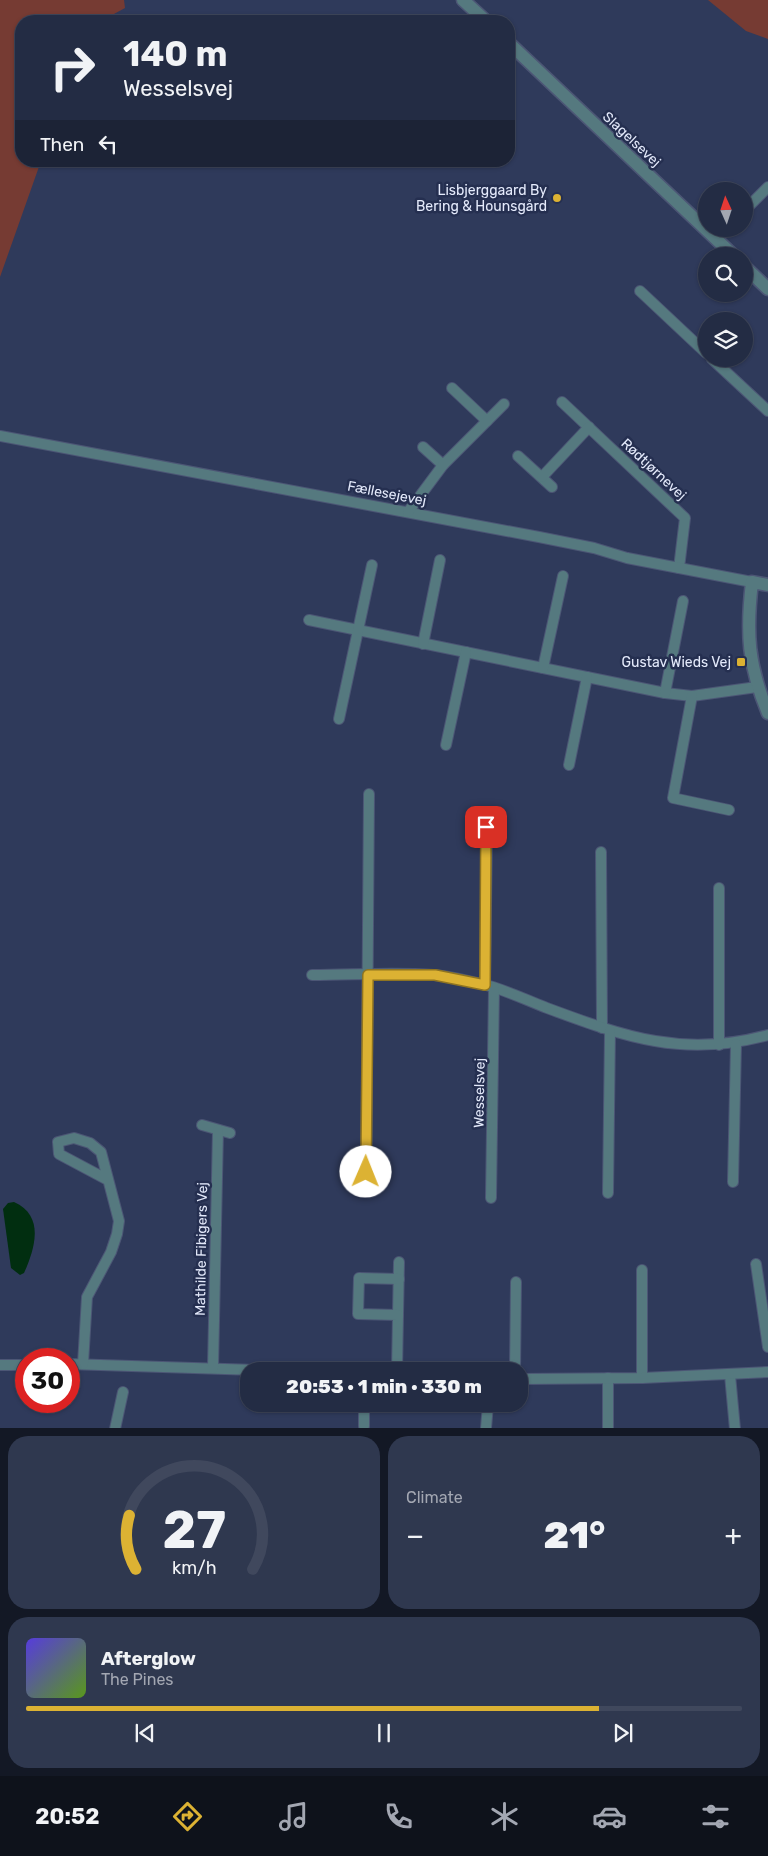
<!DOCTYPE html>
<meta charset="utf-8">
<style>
:root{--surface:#232c44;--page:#2f384f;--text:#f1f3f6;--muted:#a3a7b2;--line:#40485d;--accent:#dcb233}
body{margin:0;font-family:Rubik,sans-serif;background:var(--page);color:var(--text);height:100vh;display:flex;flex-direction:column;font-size:19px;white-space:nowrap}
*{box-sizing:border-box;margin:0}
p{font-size:16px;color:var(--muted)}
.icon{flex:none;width:28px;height:28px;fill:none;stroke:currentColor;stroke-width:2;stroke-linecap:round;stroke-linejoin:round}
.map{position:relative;height:1428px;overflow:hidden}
.panel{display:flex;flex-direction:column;gap:8px;padding:8px;background:#131825;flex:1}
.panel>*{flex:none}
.guide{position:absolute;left:15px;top:15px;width:500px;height:152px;border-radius:20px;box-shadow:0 1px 4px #0004,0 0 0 1px var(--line);background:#232c44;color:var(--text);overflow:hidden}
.needle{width:32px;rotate:357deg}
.controls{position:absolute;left:698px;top:182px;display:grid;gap:10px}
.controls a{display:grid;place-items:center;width:55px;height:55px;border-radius:50%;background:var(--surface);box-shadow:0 1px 4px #0004,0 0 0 1px var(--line);font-size:25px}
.speed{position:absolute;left:15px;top:1348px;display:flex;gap:10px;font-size:25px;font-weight:700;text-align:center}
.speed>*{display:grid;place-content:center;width:65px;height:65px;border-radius:50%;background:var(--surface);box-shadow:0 1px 4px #0004,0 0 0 1px var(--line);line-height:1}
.speed .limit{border:8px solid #d22;background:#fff;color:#111}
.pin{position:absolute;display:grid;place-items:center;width:42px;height:42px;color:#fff;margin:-21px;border-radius:10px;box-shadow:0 2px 8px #0006}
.me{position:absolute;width:55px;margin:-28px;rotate:1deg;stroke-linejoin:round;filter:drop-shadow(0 0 4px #0008)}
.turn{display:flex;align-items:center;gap:18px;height:105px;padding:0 25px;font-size:22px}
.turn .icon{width:65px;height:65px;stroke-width:2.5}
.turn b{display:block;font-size:35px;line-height:42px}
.then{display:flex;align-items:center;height:48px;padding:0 25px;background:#0003;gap:10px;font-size:19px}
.big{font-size:38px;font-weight:800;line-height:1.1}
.panel .tile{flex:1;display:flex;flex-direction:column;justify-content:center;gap:8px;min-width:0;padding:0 18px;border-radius:20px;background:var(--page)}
.panel .dial{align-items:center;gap:0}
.dial svg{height:130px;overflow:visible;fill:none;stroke:var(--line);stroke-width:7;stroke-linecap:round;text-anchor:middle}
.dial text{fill:var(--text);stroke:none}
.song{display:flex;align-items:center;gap:15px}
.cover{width:60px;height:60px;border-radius:8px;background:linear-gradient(135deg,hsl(250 70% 55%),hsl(90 70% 35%))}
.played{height:5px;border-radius:2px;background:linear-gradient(90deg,var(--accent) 80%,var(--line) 80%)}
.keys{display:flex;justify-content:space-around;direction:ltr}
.heat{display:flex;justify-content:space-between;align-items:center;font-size:28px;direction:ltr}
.panel .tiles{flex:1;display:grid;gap:8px;grid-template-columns:1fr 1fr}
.tile:last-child{grid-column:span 2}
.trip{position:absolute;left:240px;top:1362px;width:288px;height:50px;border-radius:20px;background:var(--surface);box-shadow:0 1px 4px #0004,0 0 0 1px var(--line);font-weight:800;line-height:50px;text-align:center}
.menu{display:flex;height:80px;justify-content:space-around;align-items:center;background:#0e121b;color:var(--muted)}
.menu .icon{width:35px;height:35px}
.menu .on{color:var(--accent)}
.menu b{font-size:22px;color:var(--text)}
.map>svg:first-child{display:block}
.green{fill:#763b33}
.water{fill:#012e10}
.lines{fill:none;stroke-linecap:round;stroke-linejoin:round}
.minor-casing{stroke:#4c5675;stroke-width:12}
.tertiary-casing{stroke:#4c5675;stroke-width:15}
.minor{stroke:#55797f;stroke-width:10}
.tertiary{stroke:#55797f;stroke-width:12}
.route-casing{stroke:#8f7421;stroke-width:12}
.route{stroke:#dcb233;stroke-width:9}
.poi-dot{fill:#dcb233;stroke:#252f50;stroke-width:2}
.labels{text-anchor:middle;stroke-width:5;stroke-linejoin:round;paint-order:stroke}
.street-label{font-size:14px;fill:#e4eafb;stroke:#252f50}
.poi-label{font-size:14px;fill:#e4eafb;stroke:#252f50;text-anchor:end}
</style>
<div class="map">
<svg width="768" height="1429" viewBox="0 0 768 1429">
<rect width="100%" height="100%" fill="#2f3a5b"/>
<g class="green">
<path d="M0,0H124L125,8L101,21H21V161H41L0,277Z"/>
<path d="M708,0H768V39L746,31Z"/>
</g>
<path class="water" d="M14,1202C45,1216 35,1248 24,1273L20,1275L11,1268L3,1209L8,1203Z"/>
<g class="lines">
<defs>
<g id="minor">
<path d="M744,211L768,187"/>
<path d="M640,291L706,353"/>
<path d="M712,359L768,411"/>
<path d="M452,388L487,421"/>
<path d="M562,402L685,518L679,568"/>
<path d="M0,436L539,537L594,548L627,558L752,582"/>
<path d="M423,447L443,465"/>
<path d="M518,456L552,487"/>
<path d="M542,477L589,427"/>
<path d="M408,512L443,465L504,404"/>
<path d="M309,620L665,693L692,696L757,687"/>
<path d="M423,644L440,560"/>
<path d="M543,668L563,576"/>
<path d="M665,693L683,601"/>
<path d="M692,696L673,798L729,810"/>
<path d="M339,719L372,565"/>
<path d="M446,745L466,652"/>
<path d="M569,765L587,677"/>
<path d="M601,852L602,1028"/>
<path d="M312,975C353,975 394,972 434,975C450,976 467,981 482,984C504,989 526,1000 547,1008C625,1037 684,1058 768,1035"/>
<path d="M485,985L487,827"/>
<path d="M719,1045V888"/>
<path d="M202,1125L230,1133"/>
<path d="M733,1182L736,1044"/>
<path d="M366,1191L369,794"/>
<path d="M608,1193L610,1031"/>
<path d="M491,1198L494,988"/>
<path d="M756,1264L768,1347"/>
<path d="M398,1315L399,1262"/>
<path d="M69,1364L287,1371"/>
<path d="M83,1364L87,1297L111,1252L117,1234L119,1221L101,1152L90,1143L74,1138L58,1142L59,1154L106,1179"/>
<path d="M0,1365H26"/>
<path d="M213,1368L218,1130"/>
<path d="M397,1371L398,1315L358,1314L359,1278L399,1279"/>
<path d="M515,1371L516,1282"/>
<path d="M730,1375L735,1429"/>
<path d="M608,1378V1429"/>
<path d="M642,1378V1270"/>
<path d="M519,1379L642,1378L768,1372"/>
<path d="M364,1426V1404"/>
<path d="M486,1428L488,1404"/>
<path d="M115,1429L123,1392"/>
</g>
<g id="tertiary">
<path d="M463,0L486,21"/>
<path d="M509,43L734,256"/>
<path d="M744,266L768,289"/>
<path d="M768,585L752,582C746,633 748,665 768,713"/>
</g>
</defs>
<use href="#minor" class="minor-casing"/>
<use href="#tertiary" class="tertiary-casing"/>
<use href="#minor" class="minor"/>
<use href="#tertiary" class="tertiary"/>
</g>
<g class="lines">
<defs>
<path id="route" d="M366,1172L368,975H435L485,985L486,827"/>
</defs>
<use href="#route" class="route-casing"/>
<use href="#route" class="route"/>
</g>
<g class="poi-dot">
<circle cx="557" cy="198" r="5"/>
<rect x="736" y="657" width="10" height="10" rx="2.5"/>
</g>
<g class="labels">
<g class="street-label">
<text transform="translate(632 139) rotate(43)" y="5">Slagelsevej</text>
<text transform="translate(654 469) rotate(43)" y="5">Rødtjørnevej</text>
<text transform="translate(387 493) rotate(11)" y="5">Fællesejevej</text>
<text transform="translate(479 1093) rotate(-89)" y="5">Wesselsvej</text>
<text transform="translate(201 1249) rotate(-89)" y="5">Mathilde Fibigers Vej</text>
</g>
<g class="poi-label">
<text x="547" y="195">Lisbjerggaard By<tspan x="547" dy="16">Bering &amp; Hounsgård</tspan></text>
<text x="731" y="667">Gustav Wieds Vej</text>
</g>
</g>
</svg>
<div class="controls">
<a><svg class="needle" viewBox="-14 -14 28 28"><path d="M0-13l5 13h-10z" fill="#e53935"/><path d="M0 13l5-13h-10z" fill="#a3a7b2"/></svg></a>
<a><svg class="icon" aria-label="search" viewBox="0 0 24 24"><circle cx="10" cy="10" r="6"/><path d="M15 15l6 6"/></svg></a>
<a><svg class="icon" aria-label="layers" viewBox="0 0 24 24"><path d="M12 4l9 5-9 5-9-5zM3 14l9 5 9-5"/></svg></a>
</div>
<div class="speed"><div class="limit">30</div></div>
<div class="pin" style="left:486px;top:827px;background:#d93025"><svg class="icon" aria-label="arrive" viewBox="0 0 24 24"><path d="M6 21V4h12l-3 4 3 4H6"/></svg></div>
<svg class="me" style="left:366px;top:1172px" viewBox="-20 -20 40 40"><circle r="19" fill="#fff"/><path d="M0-13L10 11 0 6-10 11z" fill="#dcb233"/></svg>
<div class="trip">20:53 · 1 min · 330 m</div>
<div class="guide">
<div class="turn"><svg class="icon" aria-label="right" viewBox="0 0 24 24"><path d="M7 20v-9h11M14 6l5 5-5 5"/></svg><div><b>140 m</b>Wesselsvej</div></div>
<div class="then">Then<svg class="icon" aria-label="left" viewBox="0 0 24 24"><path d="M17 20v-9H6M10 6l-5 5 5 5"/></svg></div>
</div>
</div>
<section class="panel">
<div class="tiles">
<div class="tile dial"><svg viewBox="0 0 100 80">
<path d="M14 69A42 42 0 1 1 86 69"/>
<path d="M14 69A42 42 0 0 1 10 36" stroke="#dcb233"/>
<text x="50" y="56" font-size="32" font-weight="700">27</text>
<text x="50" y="72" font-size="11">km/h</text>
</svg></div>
<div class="tile"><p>Climate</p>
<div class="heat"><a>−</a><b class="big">21°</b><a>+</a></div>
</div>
<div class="tile">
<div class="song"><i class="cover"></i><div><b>Afterglow</b><p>The Pines</p></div></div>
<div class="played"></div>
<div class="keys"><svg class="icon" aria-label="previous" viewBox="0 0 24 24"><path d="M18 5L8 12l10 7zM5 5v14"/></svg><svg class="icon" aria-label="pause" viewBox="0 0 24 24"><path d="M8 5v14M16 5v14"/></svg><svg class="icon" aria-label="next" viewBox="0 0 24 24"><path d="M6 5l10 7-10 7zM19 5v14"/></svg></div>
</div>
</div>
</section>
<nav class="menu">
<b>20:52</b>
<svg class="icon on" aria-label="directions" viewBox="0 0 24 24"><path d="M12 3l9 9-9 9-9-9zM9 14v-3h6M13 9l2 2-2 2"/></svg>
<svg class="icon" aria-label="music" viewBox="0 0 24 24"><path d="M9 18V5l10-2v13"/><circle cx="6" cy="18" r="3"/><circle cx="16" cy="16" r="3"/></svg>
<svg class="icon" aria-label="phone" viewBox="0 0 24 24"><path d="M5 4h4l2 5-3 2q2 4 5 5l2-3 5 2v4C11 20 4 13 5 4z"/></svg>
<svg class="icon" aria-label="climate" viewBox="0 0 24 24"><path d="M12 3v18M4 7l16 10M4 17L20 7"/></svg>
<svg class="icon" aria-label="car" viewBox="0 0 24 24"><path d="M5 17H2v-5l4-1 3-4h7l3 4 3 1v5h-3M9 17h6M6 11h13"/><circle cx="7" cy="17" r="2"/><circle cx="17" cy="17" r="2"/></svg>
<svg class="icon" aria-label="filters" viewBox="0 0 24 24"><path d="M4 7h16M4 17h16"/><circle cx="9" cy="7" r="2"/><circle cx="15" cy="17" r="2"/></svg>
</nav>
